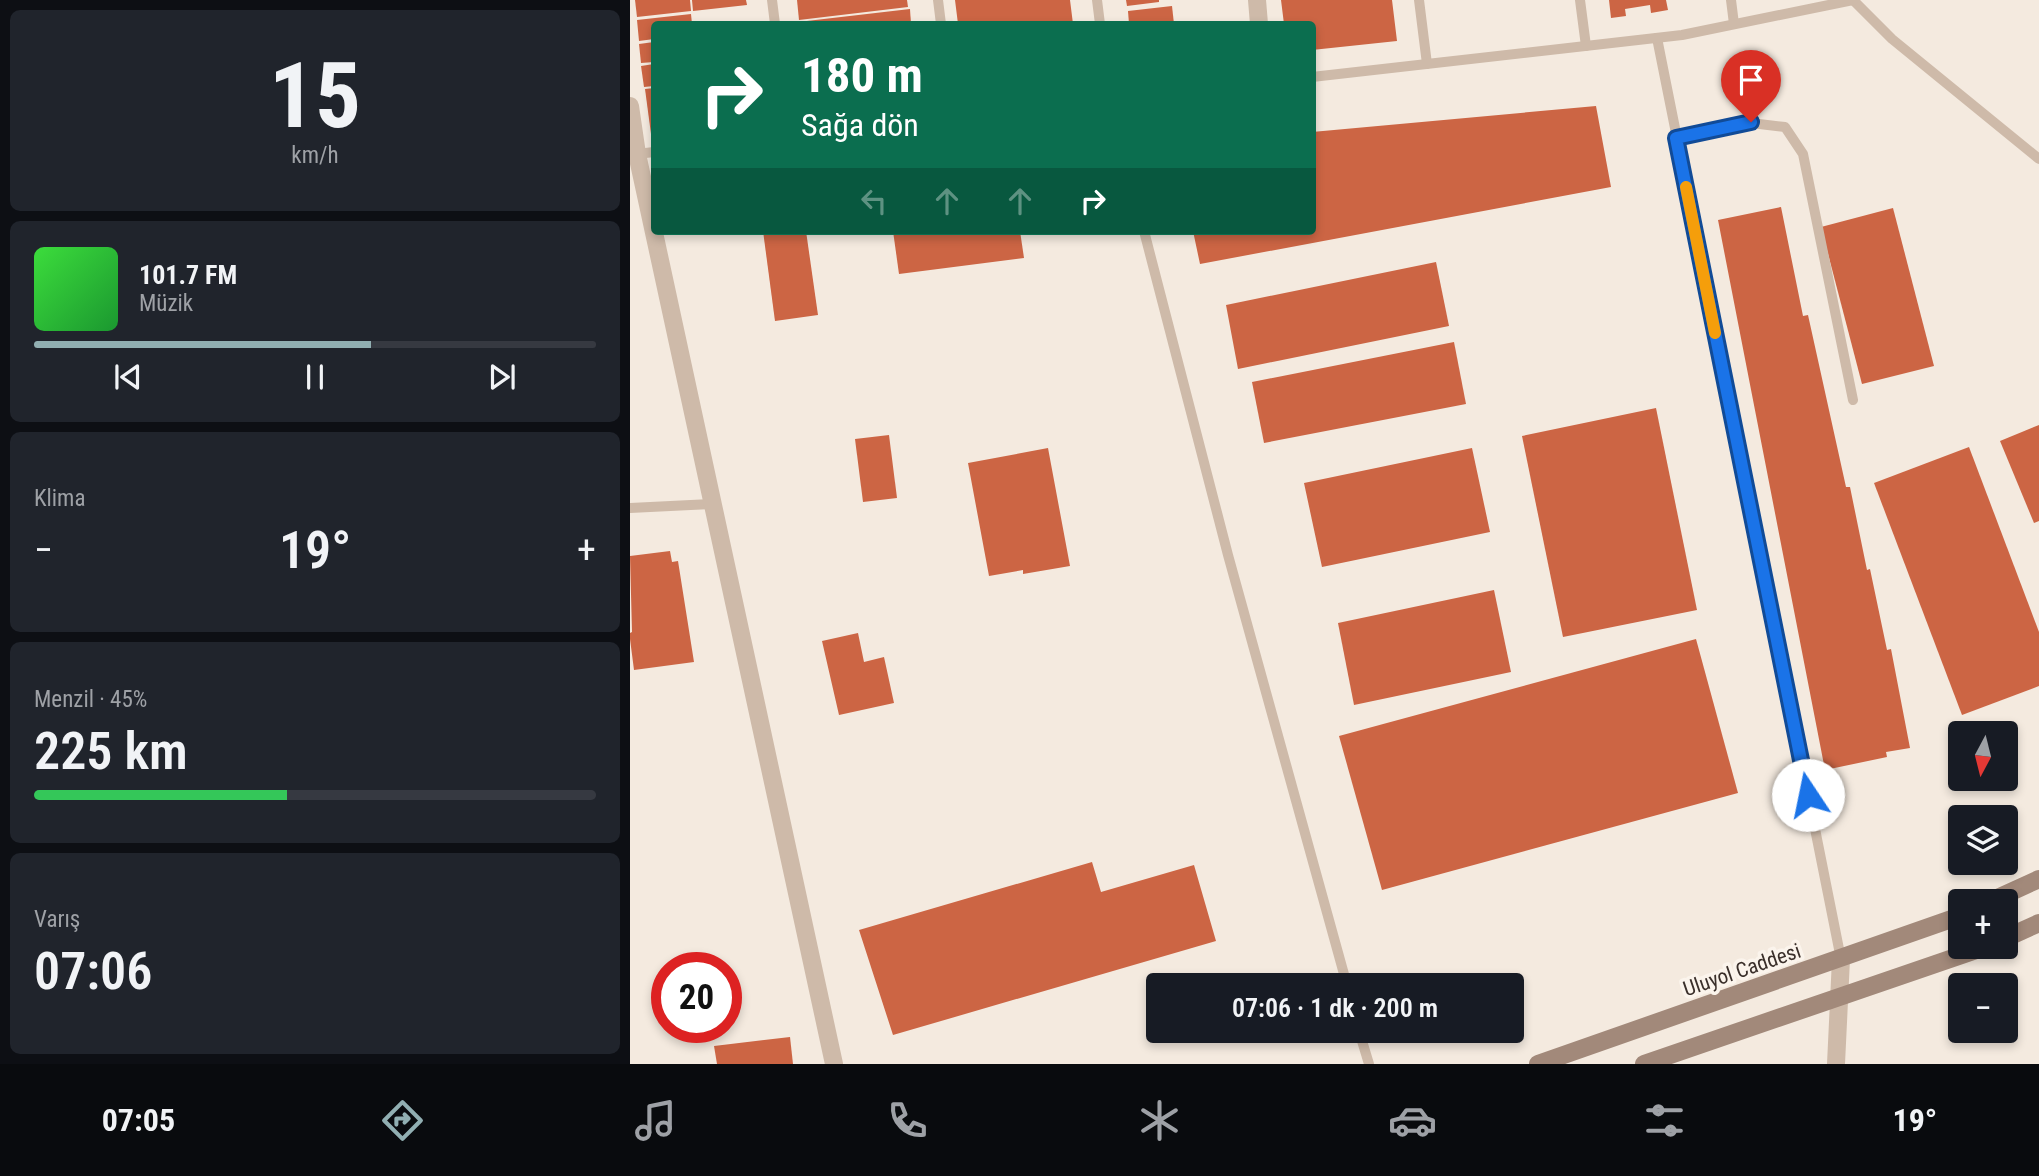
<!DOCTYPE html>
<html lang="tr">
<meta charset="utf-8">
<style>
:root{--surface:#171b24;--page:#20242c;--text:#f1f3f6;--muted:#9ea1a6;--line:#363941;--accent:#91afb2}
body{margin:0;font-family:"Roboto Condensed",sans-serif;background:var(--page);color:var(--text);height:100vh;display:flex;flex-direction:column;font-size:26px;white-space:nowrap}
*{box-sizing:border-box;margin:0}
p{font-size:23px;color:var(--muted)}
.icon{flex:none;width:38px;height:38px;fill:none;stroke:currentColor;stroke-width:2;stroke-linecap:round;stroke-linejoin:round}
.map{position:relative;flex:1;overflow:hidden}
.panel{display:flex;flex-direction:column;gap:10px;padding:10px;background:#0d0f14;width:630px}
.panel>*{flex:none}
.hud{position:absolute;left:21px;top:21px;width:665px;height:214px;border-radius:7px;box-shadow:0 4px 10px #0003;background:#0b6e4f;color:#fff;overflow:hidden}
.needle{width:46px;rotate:187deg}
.fabs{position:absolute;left:1318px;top:721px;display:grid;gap:14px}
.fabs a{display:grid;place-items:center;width:70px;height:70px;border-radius:7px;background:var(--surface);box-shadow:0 4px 10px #0003;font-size:35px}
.speed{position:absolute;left:21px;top:952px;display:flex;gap:14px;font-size:35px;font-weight:700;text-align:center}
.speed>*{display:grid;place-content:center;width:91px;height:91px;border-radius:50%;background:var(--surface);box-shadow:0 4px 10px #0003;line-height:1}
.speed .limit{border:10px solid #d22;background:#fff;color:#111}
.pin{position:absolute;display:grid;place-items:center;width:60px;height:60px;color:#fff;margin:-72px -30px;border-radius:50% 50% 50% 0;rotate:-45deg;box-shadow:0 0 7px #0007}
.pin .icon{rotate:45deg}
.me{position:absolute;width:77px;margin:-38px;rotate:349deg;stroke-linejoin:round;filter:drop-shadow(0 0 5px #0008)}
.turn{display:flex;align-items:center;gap:24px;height:147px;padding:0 35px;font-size:32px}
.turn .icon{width:91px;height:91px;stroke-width:2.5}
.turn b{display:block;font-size:49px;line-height:60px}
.lanes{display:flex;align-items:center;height:66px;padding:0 35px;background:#0003;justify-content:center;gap:35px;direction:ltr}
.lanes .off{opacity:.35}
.big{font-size:52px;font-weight:600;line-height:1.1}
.panel .widget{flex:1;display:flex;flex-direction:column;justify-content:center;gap:10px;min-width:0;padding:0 24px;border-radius:10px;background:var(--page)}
.panel .dial{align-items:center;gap:0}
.dial b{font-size:91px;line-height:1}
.song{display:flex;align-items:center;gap:21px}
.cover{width:84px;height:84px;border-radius:10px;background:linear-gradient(135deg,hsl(120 70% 55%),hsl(130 70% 35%))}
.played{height:7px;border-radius:4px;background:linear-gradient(90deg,var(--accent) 60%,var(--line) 60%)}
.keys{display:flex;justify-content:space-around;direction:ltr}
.heat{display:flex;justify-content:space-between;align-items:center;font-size:38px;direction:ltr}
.charge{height:10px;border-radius:5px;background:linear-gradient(90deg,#34c759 45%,var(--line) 0)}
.trip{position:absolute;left:516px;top:973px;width:378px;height:70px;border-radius:7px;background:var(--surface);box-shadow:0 4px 10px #0003;font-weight:600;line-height:70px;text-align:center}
.tabs{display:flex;height:112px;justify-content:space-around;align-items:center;background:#090b0e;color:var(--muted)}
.tabs .icon{width:49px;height:49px}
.tabs .active{color:var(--accent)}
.tabs b{font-size:32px;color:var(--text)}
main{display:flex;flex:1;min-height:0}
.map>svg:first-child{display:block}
.building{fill:#cc6544}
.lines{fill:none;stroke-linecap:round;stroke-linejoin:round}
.service{stroke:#cebaa9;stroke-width:10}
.minor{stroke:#cebaa9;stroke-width:18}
.tertiary{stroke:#cebaa9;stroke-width:18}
.secondary{stroke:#a2897a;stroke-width:18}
.route-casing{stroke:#114b97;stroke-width:18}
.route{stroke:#1a73e8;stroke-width:12}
.slow{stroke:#f59e0b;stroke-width:12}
.labels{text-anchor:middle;stroke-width:7;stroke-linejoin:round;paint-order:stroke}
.street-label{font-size:21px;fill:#3a2f2a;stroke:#fbf4ec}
</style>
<main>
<section class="panel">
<div class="widget dial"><b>15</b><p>km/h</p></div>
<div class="widget">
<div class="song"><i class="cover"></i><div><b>101.7 FM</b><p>Müzik</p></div></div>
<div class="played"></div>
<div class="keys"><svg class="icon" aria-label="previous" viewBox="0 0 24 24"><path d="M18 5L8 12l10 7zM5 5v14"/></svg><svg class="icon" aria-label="pause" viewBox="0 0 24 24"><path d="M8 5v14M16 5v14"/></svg><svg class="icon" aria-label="next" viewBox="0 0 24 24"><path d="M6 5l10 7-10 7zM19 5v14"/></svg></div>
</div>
<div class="widget"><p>Klima</p>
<div class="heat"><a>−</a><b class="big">19°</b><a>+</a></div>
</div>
<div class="widget"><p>Menzil · 45%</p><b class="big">225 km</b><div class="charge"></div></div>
<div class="widget"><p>Varış</p><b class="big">07:06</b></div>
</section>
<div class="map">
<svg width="1409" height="1064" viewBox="0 0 1409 1064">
<rect width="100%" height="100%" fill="#f4eadf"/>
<g class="building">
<path d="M5,0H60L61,11L7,17Z"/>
<path d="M62,0H116L117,5L63,11Z"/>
<path d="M167,0H277L278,7L169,20Z"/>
<path d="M325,0H440L443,24H328Z"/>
<path d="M496,0H529V2L497,6Z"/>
<path d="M651,0H762L767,41L682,50V24H654Z"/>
<path d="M979,0H1036L1038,10L1021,13L1020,5L995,9L996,16L981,18Z"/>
<path d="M542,6L544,24H499L498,11Z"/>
<path d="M280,9L281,24H168V22Z"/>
<path d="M61,14L62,24H24V39L9,41L7,20Z"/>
<path d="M24,42V62L11,63L9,44Z"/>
<path d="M24,64V86L14,87L11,66Z"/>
<path d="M24,88V134H21L15,89Z"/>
<path d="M966,106L981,187L570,264L563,231H682V132Z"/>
<path d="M1151,207L1173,316L1178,315L1216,487H1220L1237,570L1240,569L1257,650L1261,649L1280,748L1256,752L1257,757L1195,770L1088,220Z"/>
<path d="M1263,208L1304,366L1232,384L1191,227Z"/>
<path d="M133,231H176L188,315L145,321Z"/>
<path d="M263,231H390L394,258L269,274Z"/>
<path d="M806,262L819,326L608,369L596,305Z"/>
<path d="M824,342L836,404L634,443L622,382Z"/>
<path d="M1026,408L1067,610L933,637L892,436Z"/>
<path d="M1409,425V521L1404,523L1370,441Z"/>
<path d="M259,435L267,498L233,502L225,439Z"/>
<path d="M1339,447L1409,632V686L1332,715L1244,483Z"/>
<path d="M418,448L440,566L393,574V570L359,576L338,463Z"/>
<path d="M842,448L860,532L692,567L674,483Z"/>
<path d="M40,551L42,562L48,561L64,662L4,670L0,639V633L2,632L0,556Z"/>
<path d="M864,590L881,672L724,705L708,623Z"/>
<path d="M228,633L234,662L254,657L264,703L209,715L192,641Z"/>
<path d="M1066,639L1108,793L752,890L709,736Z"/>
<path d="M462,862L471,892L564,865L586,941L263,1035L229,930Z"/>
<path d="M160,1037L163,1064H87L84,1046Z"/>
</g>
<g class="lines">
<g class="service">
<path d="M142,0L145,24"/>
<path d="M308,0L311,24"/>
<path d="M467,0L470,24"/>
<path d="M789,0L797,64"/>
<path d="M950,0L956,46"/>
<path d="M1101,0L1104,24"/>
<path d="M1223,0L1262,39L1409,159"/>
<path d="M1027,38L1211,959"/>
<path d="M682,77L1052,35L1223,0"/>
<path d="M1046,138L1121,123L1155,127L1173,154L1223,400"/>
<path d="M7,154L24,152"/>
<path d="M514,231L598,555L717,985"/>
<path d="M0,508L81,504"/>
<path d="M729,1031L739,1064"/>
</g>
<g class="minor">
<path d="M627,0L629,24"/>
<path d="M1206,1064L1211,959"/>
</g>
<path class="tertiary" d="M0,106L7,154C71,458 140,760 204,1064"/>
<g class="secondary">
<path d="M1361,901L1409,879"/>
<path d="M1376,938L1409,923"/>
<path d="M908,1064L1330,916"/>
<path d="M1014,1064L1355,947"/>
</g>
</g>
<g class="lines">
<defs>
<path id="route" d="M1121,122L1046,138L1178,795"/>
</defs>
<use href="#route" class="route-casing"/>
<use href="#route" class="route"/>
<path class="slow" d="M1056,187L1085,333"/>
</g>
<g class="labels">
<g class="street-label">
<text transform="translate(1112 970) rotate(-19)" y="7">Uluyol Caddesi</text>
</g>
</g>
</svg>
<div class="fabs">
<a><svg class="needle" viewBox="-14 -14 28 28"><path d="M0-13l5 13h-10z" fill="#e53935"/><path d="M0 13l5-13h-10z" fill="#9ea1a6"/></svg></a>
<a><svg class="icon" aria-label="layers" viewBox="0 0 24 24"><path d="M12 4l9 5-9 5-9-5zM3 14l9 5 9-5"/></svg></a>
<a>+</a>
<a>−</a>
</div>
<div class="speed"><div class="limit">20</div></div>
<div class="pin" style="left:1121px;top:122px;background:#d93025"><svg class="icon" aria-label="arrive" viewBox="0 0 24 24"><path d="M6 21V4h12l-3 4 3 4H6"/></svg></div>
<svg class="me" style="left:1178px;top:795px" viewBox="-20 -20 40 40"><circle r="19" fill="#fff"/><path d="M0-13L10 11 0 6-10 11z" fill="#1a73e8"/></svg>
<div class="trip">07:06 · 1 dk · 200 m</div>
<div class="hud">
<div class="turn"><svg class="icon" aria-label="right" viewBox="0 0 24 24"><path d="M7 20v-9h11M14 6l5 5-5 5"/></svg><div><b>180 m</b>Sağa dön</div></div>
<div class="lanes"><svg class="icon off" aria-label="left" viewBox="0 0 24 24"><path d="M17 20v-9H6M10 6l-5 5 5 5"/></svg><svg class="icon off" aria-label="ahead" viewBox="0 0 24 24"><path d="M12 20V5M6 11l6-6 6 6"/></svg><svg class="icon off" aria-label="ahead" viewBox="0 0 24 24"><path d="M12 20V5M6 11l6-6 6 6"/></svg><svg class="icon" aria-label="right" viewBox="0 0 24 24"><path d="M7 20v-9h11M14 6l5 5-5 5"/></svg></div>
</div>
</div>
</main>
<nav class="tabs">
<b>07:05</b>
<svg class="icon active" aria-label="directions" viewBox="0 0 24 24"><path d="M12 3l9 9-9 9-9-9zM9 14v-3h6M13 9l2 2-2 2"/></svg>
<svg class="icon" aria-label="music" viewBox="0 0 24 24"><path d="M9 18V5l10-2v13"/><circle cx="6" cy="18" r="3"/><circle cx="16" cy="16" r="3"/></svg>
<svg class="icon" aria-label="phone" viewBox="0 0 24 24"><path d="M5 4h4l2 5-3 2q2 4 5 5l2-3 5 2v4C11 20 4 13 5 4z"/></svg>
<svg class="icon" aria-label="climate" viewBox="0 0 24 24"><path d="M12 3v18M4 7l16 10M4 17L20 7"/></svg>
<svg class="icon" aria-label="car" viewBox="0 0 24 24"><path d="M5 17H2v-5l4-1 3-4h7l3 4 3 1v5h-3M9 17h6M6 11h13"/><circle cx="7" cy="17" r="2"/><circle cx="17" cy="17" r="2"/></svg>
<svg class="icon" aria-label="filters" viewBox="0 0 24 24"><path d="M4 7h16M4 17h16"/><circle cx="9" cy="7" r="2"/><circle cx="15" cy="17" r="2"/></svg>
<b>19°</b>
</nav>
